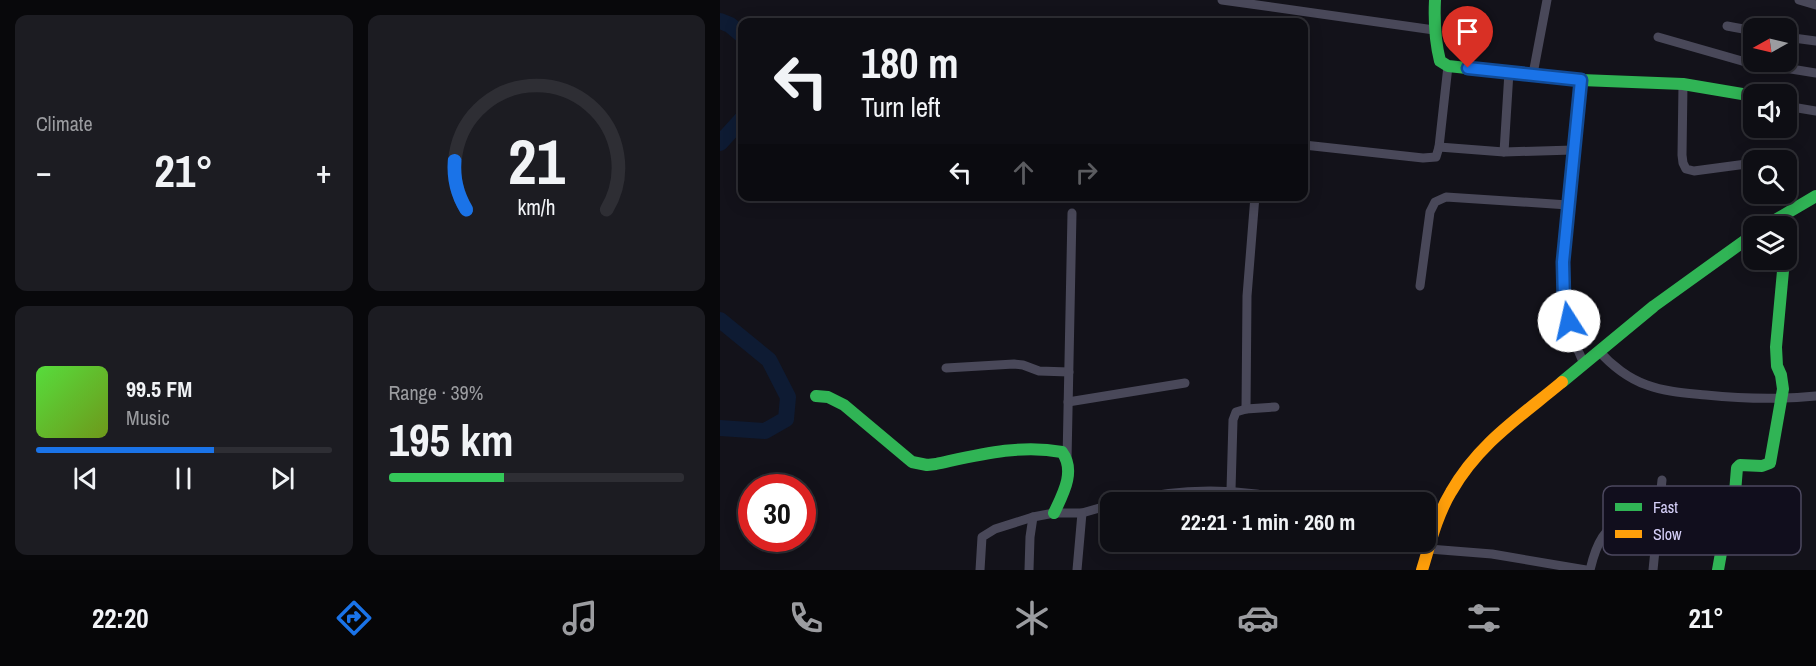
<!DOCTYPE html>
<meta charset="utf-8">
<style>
:root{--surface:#0e0e14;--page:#1c1c22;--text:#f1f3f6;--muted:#9b9ca0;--line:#2e2e34;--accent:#1a73e8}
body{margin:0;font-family:"Archivo Narrow",sans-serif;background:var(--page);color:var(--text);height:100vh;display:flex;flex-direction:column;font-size:22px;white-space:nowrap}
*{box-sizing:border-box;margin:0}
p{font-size:20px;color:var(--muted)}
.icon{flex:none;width:33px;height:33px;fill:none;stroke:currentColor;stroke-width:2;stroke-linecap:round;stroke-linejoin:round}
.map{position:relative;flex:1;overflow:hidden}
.side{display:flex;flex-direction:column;gap:15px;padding:15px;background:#08080b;width:720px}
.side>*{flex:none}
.hud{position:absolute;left:18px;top:18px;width:570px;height:183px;border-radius:12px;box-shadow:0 3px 15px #0003,0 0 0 2px var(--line);background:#0e0e14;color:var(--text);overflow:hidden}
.needle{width:39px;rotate:262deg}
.controls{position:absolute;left:1023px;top:18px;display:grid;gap:12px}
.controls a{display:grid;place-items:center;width:54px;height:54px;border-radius:12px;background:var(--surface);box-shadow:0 3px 15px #0003,0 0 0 2px var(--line);font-size:30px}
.speed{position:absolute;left:18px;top:474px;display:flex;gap:12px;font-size:30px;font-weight:700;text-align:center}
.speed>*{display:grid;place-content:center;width:78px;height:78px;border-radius:50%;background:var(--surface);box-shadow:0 3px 15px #0003,0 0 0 2px var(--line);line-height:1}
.speed .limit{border:9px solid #d22;background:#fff;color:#111}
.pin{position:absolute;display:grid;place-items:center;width:51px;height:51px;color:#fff;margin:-62px -26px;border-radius:50% 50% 50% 0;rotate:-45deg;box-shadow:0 0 6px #0007}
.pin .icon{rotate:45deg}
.me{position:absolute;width:66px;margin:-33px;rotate:350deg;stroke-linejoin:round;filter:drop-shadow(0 0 4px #0008)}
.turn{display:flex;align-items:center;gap:21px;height:126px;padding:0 24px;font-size:27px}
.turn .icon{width:78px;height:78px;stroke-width:2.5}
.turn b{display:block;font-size:42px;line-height:51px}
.lanes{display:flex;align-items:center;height:57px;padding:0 24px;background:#0003;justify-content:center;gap:30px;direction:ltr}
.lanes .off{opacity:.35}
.big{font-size:45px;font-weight:700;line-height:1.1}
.side .widget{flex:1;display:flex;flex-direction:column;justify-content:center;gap:9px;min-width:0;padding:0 21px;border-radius:12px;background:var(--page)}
.side .dial{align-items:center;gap:0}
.dial svg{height:156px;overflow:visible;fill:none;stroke:var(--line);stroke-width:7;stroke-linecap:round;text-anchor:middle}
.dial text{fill:var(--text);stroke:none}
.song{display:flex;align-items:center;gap:18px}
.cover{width:72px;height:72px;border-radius:9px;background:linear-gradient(135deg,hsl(110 70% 55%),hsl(80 70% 35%))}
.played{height:6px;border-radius:3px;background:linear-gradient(90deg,var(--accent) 60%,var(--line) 60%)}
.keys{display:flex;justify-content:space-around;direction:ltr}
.heat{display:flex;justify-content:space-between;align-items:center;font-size:33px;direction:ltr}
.charge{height:9px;border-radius:4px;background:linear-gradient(90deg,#34c759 39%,var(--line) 0)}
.side .tiles{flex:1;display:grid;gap:15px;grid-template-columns:repeat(2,1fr)}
.trip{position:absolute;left:380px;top:492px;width:336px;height:60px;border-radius:12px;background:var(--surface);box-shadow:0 3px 15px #0003,0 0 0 2px var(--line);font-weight:700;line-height:60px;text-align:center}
.tab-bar{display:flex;height:96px;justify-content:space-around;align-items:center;background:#060608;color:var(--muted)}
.tab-bar .icon{width:42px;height:42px}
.tab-bar .selected{color:var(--accent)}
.tab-bar b{font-size:27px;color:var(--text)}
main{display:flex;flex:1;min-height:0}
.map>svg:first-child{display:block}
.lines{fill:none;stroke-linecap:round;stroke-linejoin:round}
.river{stroke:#0e1b33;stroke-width:16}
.street{stroke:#494859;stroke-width:9}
.fast{stroke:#30b455;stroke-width:12}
.slow{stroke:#ff9f0a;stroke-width:12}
.route-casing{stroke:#114b97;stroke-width:15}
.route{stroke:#1a73e8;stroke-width:10}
.key{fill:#110e1d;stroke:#4c485f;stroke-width:1.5}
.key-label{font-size:16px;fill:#d6d0f9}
</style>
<main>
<section class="side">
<div class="tiles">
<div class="widget"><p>Climate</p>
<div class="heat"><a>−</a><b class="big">21°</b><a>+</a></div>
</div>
<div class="widget dial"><svg viewBox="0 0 100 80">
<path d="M14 69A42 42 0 1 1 86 69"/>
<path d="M14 69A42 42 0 0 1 8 44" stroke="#1a73e8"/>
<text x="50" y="56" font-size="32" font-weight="700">21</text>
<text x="50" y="72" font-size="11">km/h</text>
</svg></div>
<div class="widget">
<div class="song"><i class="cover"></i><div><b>99.5 FM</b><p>Music</p></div></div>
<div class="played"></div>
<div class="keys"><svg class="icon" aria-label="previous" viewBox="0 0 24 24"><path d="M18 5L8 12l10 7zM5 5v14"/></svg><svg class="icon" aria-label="pause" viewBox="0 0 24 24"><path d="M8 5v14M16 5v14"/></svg><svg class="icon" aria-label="next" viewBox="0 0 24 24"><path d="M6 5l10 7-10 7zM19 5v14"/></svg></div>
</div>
<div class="widget"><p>Range · 39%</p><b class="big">195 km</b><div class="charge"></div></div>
</div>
</section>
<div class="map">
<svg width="1096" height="570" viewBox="0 0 1096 570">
<rect width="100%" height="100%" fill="#13121a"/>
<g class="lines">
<g class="river">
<path d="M0,21L10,25L22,35"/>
<path d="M0,143L22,119"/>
<path d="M0,320L49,360L68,397L66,419L45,431L0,428"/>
</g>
<g class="street">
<path d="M502,0L714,30"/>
<path d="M1079,0L1096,5"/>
<path d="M1007,26L1034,31"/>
<path d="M938,37L1022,61L1096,73"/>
<path d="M1066,37L1096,41"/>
<path d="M813,74L827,0"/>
<path d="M861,80L843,262L844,302L854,341L864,364"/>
<path d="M963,84L962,155L963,163L966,169L974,171L1034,163"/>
<path d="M1066,106L1096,111"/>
<path d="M584,145L703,158L716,157L719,147L728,66"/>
<path d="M719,147L784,152L853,150"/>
<path d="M784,152L789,72"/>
<path d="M1066,234L1069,211"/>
<path d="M700,286L710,212L715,202L726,197L848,205"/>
<path d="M879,351C891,365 909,379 927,385C946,392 966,393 986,395C1025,399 1057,400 1096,396"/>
<path d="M226,368L294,364L303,365L319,371L349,372"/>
<path d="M348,402L465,383"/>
<path d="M526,409L527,296L535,196"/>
<path d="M347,460L352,213"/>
<path d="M511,490L513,420L516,412L526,409L555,407"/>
<path d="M401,502C446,491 490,488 536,494C549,496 564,498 577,502"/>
<path d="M709,549L772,554L866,570"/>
<path d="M260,570L262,537L275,529L313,517"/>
<path d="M309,570L310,537L313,517L334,513H362L390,505"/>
<path d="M357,570L362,513"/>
<path d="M870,570C877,540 884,531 907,513"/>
<path d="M933,570L942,480"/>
</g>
<g class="fast">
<path d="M715,0C714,21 715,41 720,61L728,66L861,80L963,84L1034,96"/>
<path d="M1045,226L1096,196"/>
<path d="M842,382L934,306L1034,234"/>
<path d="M96,396L108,397L124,405L192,462L207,465L216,464C258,455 299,444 342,452C356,471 343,494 334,513"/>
<path d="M998,570L1001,553L1013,517L1017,468L1020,465L1042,466L1050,463L1063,389L1061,375L1057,366L1056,347L1064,260"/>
</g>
<path class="slow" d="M702,570C710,544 717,515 731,492C759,443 800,417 842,382"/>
</g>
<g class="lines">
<defs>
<path id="route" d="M748,68L861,80L843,262L844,302L849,321"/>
</defs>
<use href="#route" class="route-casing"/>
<use href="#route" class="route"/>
</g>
<rect x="883" y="486" width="198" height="69" rx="9" class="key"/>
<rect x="895" y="503" width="27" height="8" fill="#30b455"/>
<rect x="895" y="530" width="27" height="8" fill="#ff9f0a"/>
<g class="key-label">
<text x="933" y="513">Fast</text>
<text x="933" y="540">Slow</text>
</g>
</svg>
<div class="controls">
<a><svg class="needle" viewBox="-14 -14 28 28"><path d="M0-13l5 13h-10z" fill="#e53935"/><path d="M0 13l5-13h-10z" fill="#9b9ca0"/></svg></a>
<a><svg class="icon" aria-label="sound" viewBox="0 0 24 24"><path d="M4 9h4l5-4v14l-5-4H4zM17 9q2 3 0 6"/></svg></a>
<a><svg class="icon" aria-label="search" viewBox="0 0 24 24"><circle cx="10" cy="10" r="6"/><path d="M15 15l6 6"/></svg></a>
<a><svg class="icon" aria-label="layers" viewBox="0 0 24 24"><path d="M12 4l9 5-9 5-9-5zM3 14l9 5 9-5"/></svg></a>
</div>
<div class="speed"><div class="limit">30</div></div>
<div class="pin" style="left:748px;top:68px;background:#d93025"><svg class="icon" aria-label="arrive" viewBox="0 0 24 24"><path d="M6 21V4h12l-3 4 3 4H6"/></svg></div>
<svg class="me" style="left:849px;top:321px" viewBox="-20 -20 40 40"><circle r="19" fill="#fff"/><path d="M0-13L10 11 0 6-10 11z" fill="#1a73e8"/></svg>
<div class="trip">22:21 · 1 min · 260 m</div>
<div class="hud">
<div class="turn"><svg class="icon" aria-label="left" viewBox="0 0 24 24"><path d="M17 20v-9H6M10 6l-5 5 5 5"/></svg><div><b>180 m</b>Turn left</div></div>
<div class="lanes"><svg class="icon" aria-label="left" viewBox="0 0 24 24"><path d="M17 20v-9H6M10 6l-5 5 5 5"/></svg><svg class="icon off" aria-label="ahead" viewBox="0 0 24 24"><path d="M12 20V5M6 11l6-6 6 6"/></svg><svg class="icon off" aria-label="right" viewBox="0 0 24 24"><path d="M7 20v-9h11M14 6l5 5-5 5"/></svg></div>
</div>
</div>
</main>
<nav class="tab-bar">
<b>22:20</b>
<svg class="icon selected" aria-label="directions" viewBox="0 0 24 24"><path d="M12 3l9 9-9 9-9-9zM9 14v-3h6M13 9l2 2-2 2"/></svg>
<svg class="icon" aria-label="music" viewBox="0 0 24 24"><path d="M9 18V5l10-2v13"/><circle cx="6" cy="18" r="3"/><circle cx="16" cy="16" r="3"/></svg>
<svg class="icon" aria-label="phone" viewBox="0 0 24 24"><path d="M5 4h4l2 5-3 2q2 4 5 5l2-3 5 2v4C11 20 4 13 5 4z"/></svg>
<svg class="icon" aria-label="climate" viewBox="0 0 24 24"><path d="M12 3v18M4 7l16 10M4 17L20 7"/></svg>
<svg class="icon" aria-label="car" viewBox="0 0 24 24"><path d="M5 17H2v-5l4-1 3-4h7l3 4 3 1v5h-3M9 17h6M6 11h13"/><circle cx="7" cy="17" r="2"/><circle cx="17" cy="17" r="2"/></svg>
<svg class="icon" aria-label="filters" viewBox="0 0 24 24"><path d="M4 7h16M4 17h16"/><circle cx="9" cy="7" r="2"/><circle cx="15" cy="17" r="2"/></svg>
<b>21°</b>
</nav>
